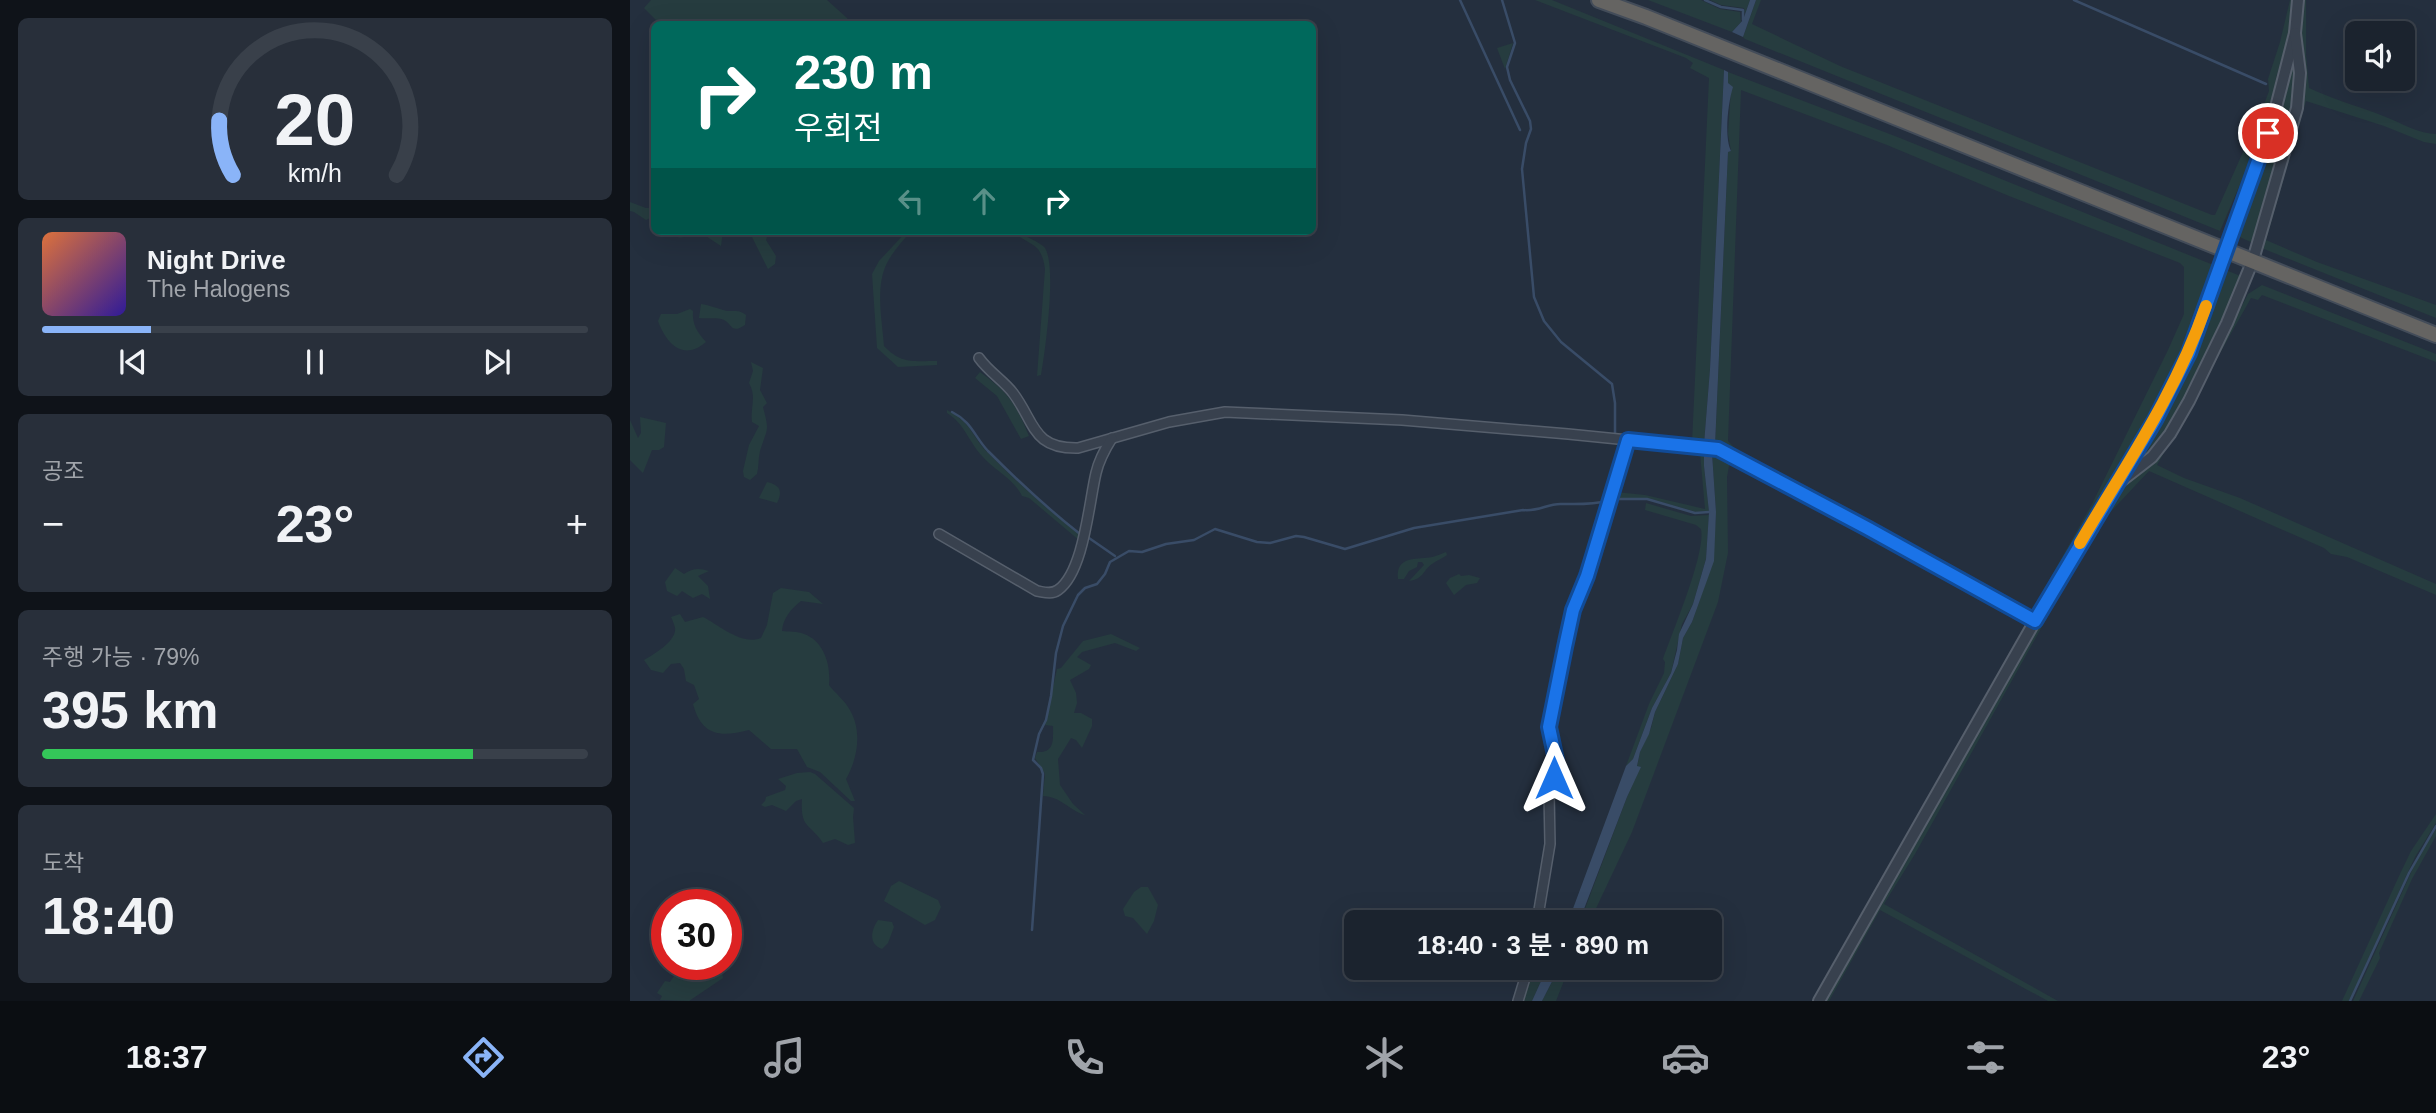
<!DOCTYPE html>
<html lang="ko">
<meta charset="utf-8">
<style>
:root{--surface:#1b232e;--page:#282f3a;--text:#f1f3f6;--muted:#a0a4aa;--line:#39404a;--accent:#8ab4f8}
body{margin:0;font-family:Helvetica,"Noto Sans KR",sans-serif;background:var(--page);color:var(--text);height:100vh;display:flex;flex-direction:column;font-size:26px;white-space:nowrap}
*{box-sizing:border-box;margin:0}
p{font-size:23px;color:var(--muted)}
.icon{flex:none;width:38px;height:38px;fill:none;stroke:currentColor;stroke-width:2;stroke-linecap:round;stroke-linejoin:round}
.map{position:relative;flex:1;overflow:hidden}
.side{display:flex;flex-direction:column;gap:18px;padding:18px;background:#0f1319;width:630px}
.side>*{flex:none}
.banner{position:absolute;left:21px;top:21px;width:665px;height:214px;border-radius:10px;box-shadow:0 7px 28px #0002,0 0 0 2px var(--line);background:#00695c;color:#fff;overflow:hidden}
.fabs{position:absolute;left:1715px;top:21px;display:grid;gap:14px}
.fabs a{display:grid;place-items:center;width:70px;height:70px;border-radius:10px;background:var(--surface);box-shadow:0 7px 28px #0002,0 0 0 2px var(--line);font-size:35px}
.speed{position:absolute;left:21px;top:889px;display:flex;gap:14px;font-size:35px;font-weight:700;text-align:center}
.speed>*{display:grid;place-content:center;width:91px;height:91px;border-radius:50%;background:var(--surface);box-shadow:0 7px 28px #0002,0 0 0 2px var(--line);line-height:1}
.speed .limit{border:10px solid #d22;background:#fff;color:#111}
.pin{position:absolute;display:grid;place-items:center;width:60px;height:60px;color:#fff;margin:-30px;border:4px solid #fff;border-radius:50%;box-shadow:0 2px 7px #0007}
.me{position:absolute;width:77px;margin:-38px;rotate:0deg;stroke-linejoin:round;filter:drop-shadow(0 0 5px #0008)}
.turn{display:flex;align-items:center;gap:24px;height:147px;padding:0 28px;font-size:32px}
.turn .icon{width:91px;height:91px;stroke-width:2.5}
.turn b{display:block;font-size:49px;line-height:60px}
.lanes{display:flex;align-items:center;height:66px;padding:0 28px;background:#0003;justify-content:center;gap:35px;direction:ltr}
.lanes .off{opacity:.35}
.big{font-size:52px;font-weight:600;line-height:1.1}
.side .tile{flex:1;display:flex;flex-direction:column;justify-content:center;gap:10px;min-width:0;padding:0 24px;border-radius:10px;background:var(--page)}
.side .dial{align-items:center;gap:0}
.dial svg{height:182px;overflow:visible;fill:none;stroke:var(--line);stroke-width:7;stroke-linecap:round;text-anchor:middle}
.dial text{fill:var(--text);stroke:none}
.song{display:flex;align-items:center;gap:21px}
.cover{width:84px;height:84px;border-radius:10px;background:linear-gradient(135deg,hsl(20 70% 55%),hsl(250 70% 35%))}
.played{height:7px;border-radius:4px;background:linear-gradient(90deg,var(--accent) 20%,var(--line) 20%)}
.keys{display:flex;justify-content:space-around;direction:ltr}
.heat{display:flex;justify-content:space-between;align-items:center;font-size:38px;direction:ltr}
.charge{height:10px;border-radius:5px;background:linear-gradient(90deg,#34c759 79%,var(--line) 0)}
.trip{position:absolute;left:714px;top:910px;width:378px;height:70px;border-radius:10px;background:var(--surface);box-shadow:0 7px 28px #0002,0 0 0 2px var(--line);font-weight:600;line-height:70px;text-align:center}
.tabs{display:flex;height:112px;justify-content:space-around;align-items:center;background:#0b0e12;color:var(--muted)}
.tabs .icon{width:49px;height:49px}
.tabs .current{color:var(--accent)}
.tabs b{font-size:32px;color:var(--text)}
main{display:flex;flex:1;min-height:0}
.map>svg:first-child{display:block}
.green{fill:#263c3f}
.water{fill:#394c67}
.lines{fill:none;stroke-linecap:round;stroke-linejoin:round}
.stream{stroke:#394c67;stroke-width:2.5}
.minor-casing{stroke:#565f6c;stroke-width:12}
.tertiary-casing{stroke:#565f6c;stroke-width:14}
.trunk-casing{stroke:#434c59;stroke-width:18}
.minor{stroke:#38414e;stroke-width:9}
.tertiary{stroke:#38414e;stroke-width:10}
.trunk{stroke:#656462;stroke-width:14}
.tertiary-bridge-casing{stroke:#565f6c;stroke-width:14;stroke-linecap:butt}
.tertiary-bridge{stroke:#38414e;stroke-width:10}
.route-casing{stroke:#114b97;stroke-width:18}
.route{stroke:#1a73e8;stroke-width:12}
.slow{stroke:#f59e0b;stroke-width:12}
</style>
<main>
<section class="side">
<div class="tile dial"><svg viewBox="0 0 100 80">
<path d="M14 69A42 42 0 1 1 86 69"/>
<path d="M14 69A42 42 0 0 1 8 45" stroke="#8ab4f8"/>
<text x="50" y="56" font-size="32" font-weight="700">20</text>
<text x="50" y="72" font-size="11">km/h</text>
</svg></div>
<div class="tile">
<div class="song"><i class="cover"></i><div><b>Night Drive</b><p>The Halogens</p></div></div>
<div class="played"></div>
<div class="keys"><svg class="icon" aria-label="previous" viewBox="0 0 24 24"><path d="M18 5L8 12l10 7zM5 5v14"/></svg><svg class="icon" aria-label="pause" viewBox="0 0 24 24"><path d="M8 5v14M16 5v14"/></svg><svg class="icon" aria-label="next" viewBox="0 0 24 24"><path d="M6 5l10 7-10 7zM19 5v14"/></svg></div>
</div>
<div class="tile"><p>공조</p>
<div class="heat"><a>−</a><b class="big">23°</b><a>+</a></div>
</div>
<div class="tile"><p>주행 가능 · 79%</p><b class="big">395 km</b><div class="charge"></div></div>
<div class="tile"><p>도착</p><b class="big">18:40</b></div>
</section>
<div class="map">
<svg width="1806" height="1001" viewBox="0 0 1806 1001">
<rect width="100%" height="100%" fill="#242f3e"/>
<g class="green">
<path d="M21,0H197L217,18L220,24H30L14,8Z"/>
<path d="M905,0H922L1094,70L1080,369L1074,444L1062,443L1079,78L1060,68L1063,63L1056,58Z"/>
<path d="M1018,0H1071L1090,9L1110,12L1111,22L1102,32Z"/>
<path d="M1080,0H1120L1115,14L1114,8L1091,5Z"/>
<path d="M1126,0H1131L1122,24L1210,66L1582,215H1585L1633,107L1639,91L1638,79L1650,42L1660,0H1666L1661,30L1646,78L1644,94L1634,128L1590,231L1115,39L1113,37Z"/>
<path d="M1673,0H1676V54L1679,88C1706,101 1736,108 1763,120C1778,127 1790,133 1806,134V144L1794,142L1754,126L1676,101L1636,240L1687,262L1806,305V318L1629,247L1655,161L1671,46Z"/>
<path d="M883,43L875,69L867,48Z"/>
<path d="M1662,68L1665,70V104L1623,243L1603,234L1659,69Z"/>
<path d="M1098,72L1270,138L1613,277C1593,322 1543,446 1501,466L1541,401L1563,358L1554,354L1534,394L1450,532L1405,613L1400,614L1462,504L1538,350L1554,314V267L1550,263L1379,196L1257,145L1111,90L1098,441L1113,457L1094,447L1085,446L1098,152L1101,151L1098,134L1101,89L1098,83Z"/>
<path d="M0,202L16,208H24V216L16,220L4,212L0,211Z"/>
<path d="M38,231H93L91,246L71,233C55,235 51,243 38,231Z"/>
<path d="M115,231H139L136,240L146,256L145,264L138,269L122,237Z"/>
<path d="M277,231H281C273,241 263,251 257,263C245,287 252,319 254,346C271,364 283,361 307,361V365L268,367L247,348L242,274L249,261Z"/>
<path d="M382,231C387,231 413,244 415,248C427,267 415,352 411,375L407,376L415,269C411,241 401,247 382,231Z"/>
<path d="M1632,285L1806,354V362L1632,295L1628,300L1621,298L1527,465L1554,478L1610,498L1806,584V595L1717,557L1701,554L1694,548L1519,471L1473,520L1461,539L1285,854L1254,904L1428,1001H1418L1250,910L1199,1001H1194L1469,517L1503,478L1524,461L1564,399L1618,294Z"/>
<path d="M71,304C79,305 86,308 93,310C103,313 107,308 116,315L115,325C101,334 103,325 94,320C88,317 75,319 69,318Z"/>
<path d="M60,309L63,311C62,324 67,332 76,342C53,362 36,343 28,321L31,314H47Z"/>
<path d="M121,362L133,368L130,390L137,403L133,407C140,433 137,428 130,451C128,459 129,466 127,474L120,480L114,477L113,471L119,445L129,426L122,422C120,407 127,397 119,383L123,371Z"/>
<path d="M350,372C379,393 386,404 399,436L391,439L367,396L345,378Z"/>
<path d="M317,410C343,424 340,434 357,452C387,482 418,510 451,536L450,541L399,498L392,496C384,479 364,470 352,456C339,442 334,423 317,413Z"/>
<path d="M10,417L36,423L34,447L29,450H22L13,473L0,460V420L8,438L11,433Z"/>
<path d="M1074,452V466L1079,511L1066,512L1017,498H985L986,492L1015,495L1075,509L1070,453Z"/>
<path d="M1082,453L1103,459L1099,466L1097,477L1098,553L1088,602L1002,832L961,919L958,922H950L997,797L1010,768L1007,767L1010,752L1021,728L1025,712L1048,664L1053,638L1062,622L1083,561L1086,512Z"/>
<path d="M137,482C150,485 153,491 147,503L129,498Z"/>
<path d="M1016,503L1061,516L1079,515L1076,559L1063,604L1052,624L1041,673L1022,708L1003,759L996,766L1019,704L1034,673L1035,662L1033,659C1042,633 1076,553 1071,529L1066,525L1015,510Z"/>
<path d="M816,552L817,555C812,559 807,560 802,564C792,571 794,579 779,581L794,565L792,562H788L787,567L779,571L774,579H768C766,560 779,559 794,558C801,558 809,555 816,552Z"/>
<path d="M45,568L54,574C63,568 69,568 79,571L68,576L78,586L80,599L72,594L63,598L52,591L47,596L37,591L35,582Z"/>
<path d="M829,574L831,576L839,575L850,578L847,583L836,585L824,595L816,583L820,578Z"/>
<path d="M151,588L179,592L193,604L171,601C161,609 153,618 152,631C158,632 168,631 174,634C194,641 201,665 199,685C205,693 213,699 218,707C233,729 228,758 216,779L225,801H221L190,772L177,767L167,749H141L119,730C91,737 72,737 63,704L69,699L64,685L56,681L54,669L50,663L41,664L33,673L21,670L14,660C23,655 47,641 45,628C45,626 42,619 41,617L50,614L55,622L73,617C89,625 112,646 131,638L137,625L143,593Z"/>
<path d="M481,634L510,648L506,651L485,643L452,652L447,657L461,665L459,669L440,680L446,693L447,703L444,713H451L462,719V726L452,748L446,740L441,738L428,759L430,785L443,804L455,815C440,811 430,796 413,796L415,774L405,758L407,752C425,753 423,740 423,726L415,725L427,669L431,668L453,641Z"/>
<path d="M180,772L185,774L224,808L223,817L225,843L218,845L205,839L193,843C180,823 170,829 172,799L166,801L156,811L142,805L135,807L131,805L135,801L136,797L155,790L156,786L148,779L167,773Z"/>
<path d="M1806,814V823L1785,857L1719,1001H1712L1769,876L1781,851Z"/>
<path d="M1806,829V836L1782,879L1749,953L1750,958L1729,1001H1723L1788,857Z"/>
<path d="M269,881L308,900L311,907L305,920L295,925L254,901L261,886Z"/>
<path d="M511,887H518L528,905L524,921L517,934L503,918L495,916L493,909L504,892Z"/>
<path d="M248,920L262,922L264,927L258,943L252,949C238,944 241,930 248,920Z"/>
<path d="M59,964H91L93,978L59,1001L30,1000L32,996L27,993L35,981L40,982L48,970L53,972Z"/>
<path d="M901,968H917L902,1001H891L896,991Z"/>
<path d="M929,968H939L926,1001H912Z"/>
</g>
<g class="water">
<path d="M1120,0H1126L1113,37L1102,32L1113,20Z"/>
<path d="M1094,70L1098,72V83L1103,87C1098,103 1094,137 1101,151L1098,152L1085,446L1074,444L1080,369Z"/>
<path d="M1074,452L1082,453L1086,512L1084,561L1062,622L1053,638L1048,664L1025,712L1019,734L1010,752L1007,766L1011,767L997,797L949,922H938L996,766L1003,759L1022,708L1041,673L1047,650L1049,634L1063,604L1076,559L1079,512L1074,466Z"/>
<path d="M917,968H929L912,1001H902Z"/>
</g>
<g class="lines">
<g class="stream">
<path d="M830,0L890,130"/>
<path d="M872,0L885,43L877,67L880,80L900,121L901,129L896,143L892,169L904,297L914,321L931,342L982,384L985,403V433"/>
<path d="M1075,0L1091,7L1113,10V20"/>
<path d="M1444,0L1636,84"/>
<path d="M322,412C342,422 344,436 358,451C387,480 418,509 450,534"/>
<path d="M986,499H1017L1065,513L1079,512"/>
<path d="M459,538L485,556"/>
<path d="M402,930L413,774L411,768L403,760L409,734L416,720L421,696L426,653L433,626L448,595L455,588L467,584L475,574L480,562L499,551L512,552L536,544L564,540L585,529L627,542L640,543L666,536L674,537L715,549L784,528L893,510C909,512 918,503 932,504C947,504 962,505 977,501"/>
<path d="M1720,1001L1779,873L1806,826"/>
</g>
<defs>
<g id="minor">
<path d="M349,358C359,372 374,381 383,393C405,422 402,449 448,448L539,422L595,412L772,420L938,434L1088,449L1237,528L1405,621"/>
<path d="M309,534L407,591C414,592 421,595 428,590C454,572 459,502 466,473C469,460 475,449 482,438"/>
<path d="M907,922L920,844L919,792L924,778L926,760L919,727L943,610L957,576L998,440"/>
<path d="M888,1001L898,968"/>
</g>
<g id="tertiary">
<path d="M1633,147L1643,119L1665,33L1668,0"/>
<path d="M1491,481L1522,457L1540,434L1559,401L1597,323L1623,260L1667,108L1670,73L1665,33"/>
<path d="M1189,1001L1405,621L1525,420L1559,353"/>
</g>
<path id="trunk" d="M969,0L1016,17L1806,335"/>
</defs>
<use href="#minor" class="minor-casing"/>
<use href="#tertiary" class="tertiary-casing"/>
<use href="#trunk" class="trunk-casing"/>
<use href="#minor" class="minor"/>
<use href="#tertiary" class="tertiary"/>
<use href="#trunk" class="trunk"/>
<defs>
<path id="tertiary-bridge" d="M1559,353L1633,147"/>
</defs>
<use href="#tertiary-bridge" class="tertiary-bridge-casing"/>
<use href="#tertiary-bridge" class="tertiary-bridge"/>
</g>
<g class="lines">
<defs>
<path id="route" d="M924,778L926,760L919,727L935,647L943,610L957,576L998,440L1088,449L1237,528L1405,621L1525,420L1559,353L1638,133"/>
</defs>
<use href="#route" class="route-casing"/>
<use href="#route" class="route"/>
<path class="slow" d="M1450,543C1497,463 1545,395 1576,306"/>
</g>
</svg>
<div class="fabs">
<a><svg class="icon" aria-label="sound" viewBox="0 0 24 24"><path d="M4 9h4l5-4v14l-5-4H4zM17 9q2 3 0 6"/></svg></a>
</div>
<div class="speed"><div class="limit">30</div></div>
<div class="pin" style="left:1638px;top:133px;background:#d93025"><svg class="icon" aria-label="arrive" viewBox="0 0 24 24"><path d="M6 21V4h12l-3 4 3 4H6"/></svg></div>
<svg class="me" style="left:924px;top:778px" viewBox="-20 -20 40 40"><path d="M0-17L14 15 0 8-14 15z" fill="#1a73e8" stroke="#fff" stroke-width="4"/></svg>
<div class="trip">18:40 · 3 분 · 890 m</div>
<div class="banner">
<div class="turn"><svg class="icon" aria-label="right" viewBox="0 0 24 24"><path d="M7 20v-9h11M14 6l5 5-5 5"/></svg><div><b>230 m</b>우회전</div></div>
<div class="lanes"><svg class="icon off" aria-label="left" viewBox="0 0 24 24"><path d="M17 20v-9H6M10 6l-5 5 5 5"/></svg><svg class="icon off" aria-label="ahead" viewBox="0 0 24 24"><path d="M12 20V5M6 11l6-6 6 6"/></svg><svg class="icon" aria-label="right" viewBox="0 0 24 24"><path d="M7 20v-9h11M14 6l5 5-5 5"/></svg></div>
</div>
</div>
</main>
<nav class="tabs">
<b>18:37</b>
<svg class="icon current" aria-label="directions" viewBox="0 0 24 24"><path d="M12 3l9 9-9 9-9-9zM9 14v-3h6M13 9l2 2-2 2"/></svg>
<svg class="icon" aria-label="music" viewBox="0 0 24 24"><path d="M9 18V5l10-2v13"/><circle cx="6" cy="18" r="3"/><circle cx="16" cy="16" r="3"/></svg>
<svg class="icon" aria-label="phone" viewBox="0 0 24 24"><path d="M5 4h4l2 5-3 2q2 4 5 5l2-3 5 2v4C11 20 4 13 5 4z"/></svg>
<svg class="icon" aria-label="climate" viewBox="0 0 24 24"><path d="M12 3v18M4 7l16 10M4 17L20 7"/></svg>
<svg class="icon" aria-label="car" viewBox="0 0 24 24"><path d="M5 17H2v-5l4-1 3-4h7l3 4 3 1v5h-3M9 17h6M6 11h13"/><circle cx="7" cy="17" r="2"/><circle cx="17" cy="17" r="2"/></svg>
<svg class="icon" aria-label="filters" viewBox="0 0 24 24"><path d="M4 7h16M4 17h16"/><circle cx="9" cy="7" r="2"/><circle cx="15" cy="17" r="2"/></svg>
<b>23°</b>
</nav>
